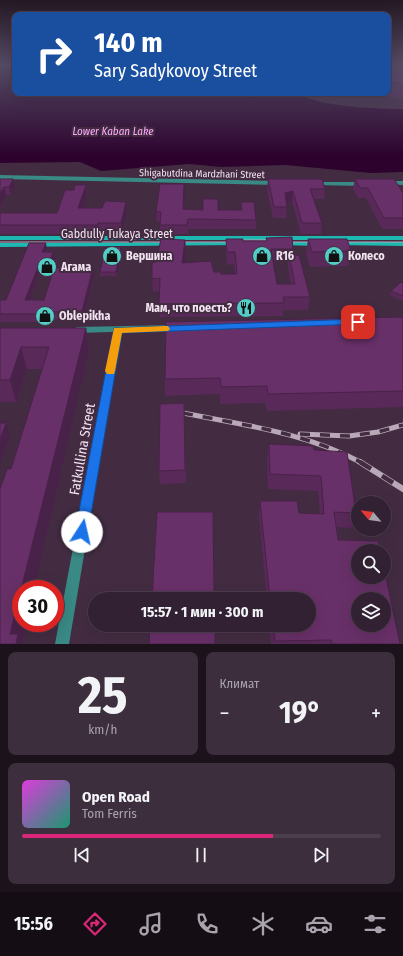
<!DOCTYPE html>
<html lang="ru">
<meta charset="utf-8">
<style>
:root{--surface:#322132;--page:#3d2e3e;--text:#f1f3f6;--muted:#a8a3ac;--line:#4d3e4d;--accent:#db2777}
body{margin:0;font-family:"Fira Sans Condensed",sans-serif;background:var(--page);color:var(--text);height:100vh;display:flex;flex-direction:column;font-size:15px;white-space:nowrap}
*{box-sizing:border-box;margin:0}
p{font-size:13px;color:var(--muted)}
.icon{flex:none;width:22px;height:22px;fill:none;stroke:currentColor;stroke-width:2;stroke-linecap:round;stroke-linejoin:round}
.map{position:relative;height:644px;overflow:hidden}
.drawer{display:flex;flex-direction:column;gap:8px;padding:8px;background:#1c121c;flex:1}
.drawer>*{flex:none}
.guide{position:absolute;left:12px;top:12px;width:379px;height:84px;border-radius:8px;box-shadow:0 4px 16px #0002,0 0 0 1px var(--line);background:#1a4fa0;color:#fff;overflow:hidden}
.needle{width:26px;rotate:299deg}
.buttons{position:absolute;left:351px;top:496px;display:grid;gap:8px}
.buttons a{display:grid;place-items:center;width:40px;height:40px;border-radius:50%;background:var(--surface);box-shadow:0 4px 16px #0002,0 0 0 1px var(--line);font-size:20px}
.speed{position:absolute;left:12px;top:580px;display:flex;gap:8px;font-size:20px;font-weight:700;text-align:center}
.speed>*{display:grid;place-content:center;width:52px;height:52px;border-radius:50%;background:var(--surface);box-shadow:0 4px 16px #0002,0 0 0 1px var(--line);line-height:1}
.speed .limit{border:6px solid #d22;background:#fff;color:#111}
.pin{position:absolute;display:grid;place-items:center;width:34px;height:34px;color:#fff;margin:-17px;border-radius:8px;box-shadow:0 2px 6px #0006}
.me{position:absolute;width:44px;margin:-22px;rotate:10deg;stroke-linejoin:round;filter:drop-shadow(0 0 3px #0008)}
.turn{display:flex;align-items:center;gap:14px;height:84px;padding:0 16px;font-size:18px}
.turn .icon{width:52px;height:52px;stroke-width:2.5}
.turn b{display:block;font-size:28px;line-height:34px}
.big{font-size:30px;font-weight:700;line-height:1.1}
.drawer .widget{flex:1;display:flex;flex-direction:column;justify-content:center;gap:6px;min-width:0;padding:0 14px;border-radius:8px;background:var(--page)}
.drawer .dial{align-items:center;gap:0}
.dial b{font-size:52px;line-height:1}
.song{display:flex;align-items:center;gap:12px}
.cover{width:48px;height:48px;border-radius:6px;background:linear-gradient(135deg,hsl(300 70% 55%),hsl(160 70% 35%))}
.played{height:4px;border-radius:2px;background:linear-gradient(90deg,var(--accent) 70%,var(--line) 70%)}
.keys{display:flex;justify-content:space-around;direction:ltr}
.heat{display:flex;justify-content:space-between;align-items:center;font-size:22px;direction:ltr}
.drawer .tiles{flex:1;display:grid;gap:8px;grid-template-columns:1fr 1fr}
.widget:last-child{grid-column:span 2}
.trip{position:absolute;left:88px;top:592px;width:228px;height:40px;border-radius:20px;background:var(--surface);box-shadow:0 4px 16px #0002,0 0 0 1px var(--line);font-weight:700;line-height:40px;text-align:center}
.dock{display:flex;height:64px;justify-content:space-around;align-items:center;background:#140d14;color:var(--muted)}
.dock .icon{width:28px;height:28px}
.dock .on{color:var(--accent)}
.dock b{font-size:18px;color:var(--text)}
.map>svg:first-child{display:block}
.water{fill:#2d032e}
.lines{fill:none;stroke-linecap:round;stroke-linejoin:round}
.minor{fill:#398984;fill-rule:evenodd}
.tertiary{fill:#398984;fill-rule:evenodd}
.secondary{fill:#1db8b1;fill-rule:evenodd}
.tram{stroke:#b9a8b8;stroke-width:1}
.rail-far1-casing{stroke:#b9a8b8;stroke-width:5}
.rail-casing{stroke:#b9a8b8;stroke-width:6}
.rail-far1{stroke:#432c42;stroke-width:3.5;stroke-dasharray:10;stroke-linecap:butt}
.rail{stroke:#432c42;stroke-width:4.5;stroke-dasharray:13;stroke-linecap:butt}
.wall{fill:#592959;fill-rule:evenodd}
.shaded-wall{fill:#492249}
.building{fill:#683068;stroke:#492249;fill-rule:evenodd}
.route{fill:#1a73e8;stroke:#114b97}
.slow{fill:#f59e0b}
.labels{text-anchor:middle;stroke-width:4;stroke-linejoin:round;paint-order:stroke}
.far-street-label{font-size:10px;fill:#f1e3f0;stroke:#432c42}
.far-water-label{font-size:11px;font-style:italic;fill:#ffabfe;stroke:#432c42}
.street-label{font-size:12px;fill:#f1e3f0;stroke:#432c42}
.poi-label{font-size:12px;font-weight:bold;fill:#f1e3f0;stroke:#432c42;text-anchor:start}
.near-street-label{font-size:14px;fill:#f1e3f0;stroke:#432c42}
</style>
<div class="map">
<svg width="403" height="644" viewBox="0 0 403 644">
<rect width="100%" height="100%" fill="#432c42"/>
<path class="water" d="M0,65H15V93H150L187,96L192,93H299C316,107 380,109 403,109V172L371,173L285,165L221,167L189,164L101,171L80,162L0,163Z"/>
<g class="lines">
<g class="minor">
<path d="M0,175L277,181L280,183L277,185L0,179Z"/>
<path d="M387,181H403V185L385,184L384,183Z"/>
<path d="M313,182H365L368,184L365,186L311,185V183Z"/>
<path d="M118,327L122,330L69,644H55L114,330Z"/>
</g>
<path class="tertiary" d="M175,325L179,328L178,330L77,333L73,330L77,327Z"/>
<g class="secondary">
<rect x="0" y="236" width="403" height="4"/>
<path d="M237,242L240,244L239,245L0,247V243Z"/>
<path d="M283,242H317L320,244L317,246L281,245L280,244Z"/>
<path d="M339,242H403V246L337,245L336,244Z"/>
</g>
<g class="tram">
<path d="M233,240H277"/>
<path d="M0,242H238"/>
<path d="M282,242H318"/>
<path d="M336,242H403"/>
</g>
<defs>
<g id="rail-far1">
<path d="M183,413C244,425 307,433 362,463"/>
<path d="M300,434L349,436L378,432L403,425"/>
</g>
<path id="rail" d="M360,462L403,489"/>
</defs>
<use href="#rail-far1" class="rail-far1-casing"/>
<use href="#rail" class="rail-casing"/>
<use href="#rail-far1" class="rail-far1"/>
<use href="#rail" class="rail"/>
</g>
<g class="wall">
<path d="M388,65H403V99L370,93H388Z"/>
<path d="M0,179L15,188L11,195H6L0,207Z"/>
<path d="M268,179L325,189L324,199H314L322,223L321,234H301L292,202L287,203V207L286,218H273L267,190Z"/>
<path d="M355,179L403,193V229H382L366,198H358L353,189Z"/>
<path d="M184,184V209L241,210V202L256,220V229H188V234H160V222H157L156,212Z"/>
<path d="M86,185L87,194L82,208L127,211L122,233H100L99,234H0V213H57L74,190Z"/>
<path d="M266,238L293,249L292,255L310,297L308,310H283V316L160,317L159,304V291L153,292L152,279L156,262L185,240L186,252L184,263L214,272L221,274H235L234,264L227,265L226,251V239L243,241H266ZM273,261H288V268L291,284H277Z"/>
<path d="M308,239L351,251L348,266L310,267L306,254Z"/>
<path d="M121,247L122,250L117,276H100V272Z"/>
<path d="M47,250V252H53L55,260L50,274H39L30,300H44L94,276L83,319L51,320V322H0V300H6Z"/>
<path d="M403,283V301L390,295L391,291Z"/>
<path d="M403,317V407L267,411L265,403L220,404V394L165,396V379Z"/>
<path d="M0,328H86L89,350L21,623H26L22,642L0,644L11,469L42,369H27L16,402H0Z"/>
<path d="M184,403L186,483L160,484L159,471Z"/>
<path d="M269,444L314,450L356,513L352,528L336,527L338,540L400,644H271L269,625H309V599H267L259,516L260,501L299,513L320,514L318,491L268,489L267,459Z"/>
</g>
<g class="shaded-wall">
<path d="M13,179L15,188L11,195L9,187Z"/>
<path d="M184,184L185,193L183,219V209Z"/>
<path d="M86,185L87,194L80,217L78,208Z"/>
<path d="M4,187L6,195L0,207V194Z"/>
<path d="M293,191L292,202L284,203L285,193Z"/>
<path d="M126,202L127,211L122,233L121,223Z"/>
<path d="M98,223L100,233L99,234L98,225Z"/>
<path d="M185,240L186,252L183,275L182,263Z"/>
<path d="M46,243L47,250L44,260L42,252Z"/>
<path d="M121,247L122,250L117,276L116,272Z"/>
<path d="M53,252L55,260L50,274L48,267Z"/>
<path d="M38,267L39,274L27,308L25,300Z"/>
<path d="M93,268L94,276L83,319L82,311Z"/>
<path d="M50,312L51,320V322L49,314Z"/>
<path d="M86,328L89,350L34,589H21Z"/>
<path d="M21,347L27,369L16,402L10,380Z"/>
<path d="M6,423L10,435L0,464V440Z"/>
<path d="M21,590V623H26L22,642L23,644H14L10,634Z"/>
</g>
<g class="building">
<path d="M388,65H403V84L388,81Z"/>
<path d="M0,179H13L9,187H4L0,194Z"/>
<path d="M268,179H322L325,189H310L322,223H302L293,191L285,193L287,207H274Z"/>
<path d="M355,179H394L403,193V218H384L368,188H360Z"/>
<path d="M160,184H184L183,209L203,210V199H218V210H242L241,202H254L256,220L188,219L187,225H160L161,212H156Z"/>
<path d="M75,185H86L78,208H102L105,201L126,202L121,223H98V225H0V213H57L65,190H74Z"/>
<path d="M292,237L293,249H271L277,284H295L289,255H299L310,297H283L284,303L159,304L160,278L152,279V263L156,262L161,239L185,240L182,263L211,261L214,272H221V274H237L235,252H227L226,239H243V241H267L266,238Z"/>
<path d="M308,239H347L351,251L312,252Z"/>
<path d="M29,243H46L42,252H53L48,267H38L25,300H44L54,268H93L82,311L50,312L49,314H0V300H6Z"/>
<path d="M106,247H121L116,272H100Z"/>
<path d="M401,282L403,283V296L391,291Z"/>
<path d="M403,317V391L268,394L267,386L221,387L220,378L165,379L166,322Z"/>
<path d="M0,328H86L10,634H18L16,644H0V489L7,469H11L49,347H21L10,380H0Z"/>
<path d="M184,403L185,470L159,471L160,404Z"/>
<path d="M0,423H6L0,440Z"/>
<path d="M269,444L313,446L314,450L347,452L356,513L334,512L338,540L378,541L380,551H358V577H384V568L400,644H332L331,640L275,641L273,625H309V599H270L260,501H297L299,513L324,514L321,476L270,474ZM358,599H384V625H358Z"/>
<path d="M157,512H213L214,599H152Z"/>
<path d="M150,625H215V644H149Z"/>
</g>
<linearGradient id="sky" x2="0" y2="1"><stop stop-color="#251824"/><stop offset="0.42" stop-color="#554b65"/><stop offset="1" stop-color="#554b65" stop-opacity="0"/></linearGradient>
<rect width="403" height="155" fill="url(#sky)"/>
<path class="route" d="M358,319L361,320L362,322L361,324L122,333L88,532L86,537L82,538L77,537L75,532L114,328Z"/>
<path class="slow" d="M165,326H168L170,329L168,331L122,333L115,371L114,374H107L105,371L114,328Z"/>
<defs>
<symbol id="shop-disc" viewBox="-11 -11 22 22"><circle r="9.5" fill="#54cdc7" stroke="#432c42"/><path d="M-5-2.5h2.3a2.7 3.5 0 0 1 5.4 0H5L5.5 6h-11ZM-1.5-2.5h3a1.5 2.3 0 0 0-3 0Z" fill="#111"/></symbol>
<symbol id="restaurant-disc" viewBox="-11 -11 22 22"><circle r="9.5" fill="#54cdc7" stroke="#432c42"/><path d="M-5-6h1v4h1v-4h1v4h1v-4h1v5L-1.5 .5V6h-2V.5L-5-1ZM5-6V6H3V1.5H1.5Q1.5-4 5-6Z" fill="#111"/></symbol>
</defs>
<g fill-rule="evenodd">
<use href="#shop-disc" x="101" y="245" width="22" height="22"/>
<use href="#shop-disc" x="251" y="245" width="22" height="22"/>
<use href="#shop-disc" x="323" y="245" width="22" height="22"/>
<use href="#shop-disc" x="36" y="256" width="22" height="22"/>
<use href="#restaurant-disc" x="235" y="297" width="22" height="22"/>
<use href="#shop-disc" x="34" y="305" width="22" height="22"/>
</g>
<g class="labels">
<g class="far-street-label">
<text transform="translate(202 173) rotate(1)" y="4">Shigabutdina Mardzhani Street</text>
</g>
<g class="far-water-label">
<text x="113" y="135">Lower Kaban Lake</text>
</g>
<g class="street-label">
<text x="117" y="238">Gabdully Tukaya Street</text>
</g>
<g class="poi-label">
<text x="126" y="260">Вершина</text>
<text x="276" y="260">R16</text>
<text x="348" y="260">Колесо</text>
<text x="61" y="271">Агама</text>
<text x="232" y="312" text-anchor="end">Мам, что поесть?</text>
<text x="59" y="320">Oblepikha</text>
</g>
<g class="near-street-label">
<text transform="translate(82 449) rotate(-80)" y="5">Fatkullina Street</text>
</g>
</g>
</svg>
<div class="buttons">
<a><svg class="needle" viewBox="-14 -14 28 28"><path d="M0-13l5 13h-10z" fill="#e53935"/><path d="M0 13l5-13h-10z" fill="#a8a3ac"/></svg></a>
<a><svg class="icon" aria-label="search" viewBox="0 0 24 24"><circle cx="10" cy="10" r="6"/><path d="M15 15l6 6"/></svg></a>
<a><svg class="icon" aria-label="layers" viewBox="0 0 24 24"><path d="M12 4l9 5-9 5-9-5zM3 14l9 5 9-5"/></svg></a>
</div>
<div class="speed"><div class="limit">30</div></div>
<div class="pin" style="left:358px;top:322px;background:#d93025"><svg class="icon" aria-label="arrive" viewBox="0 0 24 24"><path d="M6 21V4h12l-3 4 3 4H6"/></svg></div>
<svg class="me" style="left:82px;top:532px" viewBox="-20 -20 40 40"><circle r="19" fill="#fff"/><path d="M0-13L10 11 0 6-10 11z" fill="#1a73e8"/></svg>
<div class="trip">15:57 · 1 мин · 300 m</div>
<div class="guide">
<div class="turn"><svg class="icon" aria-label="right" viewBox="0 0 24 24"><path d="M7 20v-9h11M14 6l5 5-5 5"/></svg><div><b>140 m</b>Sary Sadykovoy Street</div></div>
</div>
</div>
<section class="drawer">
<div class="tiles">
<div class="widget dial"><b>25</b><p>km/h</p></div>
<div class="widget"><p>Климат</p>
<div class="heat"><a>−</a><b class="big">19°</b><a>+</a></div>
</div>
<div class="widget">
<div class="song"><i class="cover"></i><div><b>Open Road</b><p>Tom Ferris</p></div></div>
<div class="played"></div>
<div class="keys"><svg class="icon" aria-label="previous" viewBox="0 0 24 24"><path d="M18 5L8 12l10 7zM5 5v14"/></svg><svg class="icon" aria-label="pause" viewBox="0 0 24 24"><path d="M8 5v14M16 5v14"/></svg><svg class="icon" aria-label="next" viewBox="0 0 24 24"><path d="M6 5l10 7-10 7zM19 5v14"/></svg></div>
</div>
</div>
</section>
<nav class="dock">
<b>15:56</b>
<svg class="icon on" aria-label="directions" viewBox="0 0 24 24"><path d="M12 3l9 9-9 9-9-9zM9 14v-3h6M13 9l2 2-2 2"/></svg>
<svg class="icon" aria-label="music" viewBox="0 0 24 24"><path d="M9 18V5l10-2v13"/><circle cx="6" cy="18" r="3"/><circle cx="16" cy="16" r="3"/></svg>
<svg class="icon" aria-label="phone" viewBox="0 0 24 24"><path d="M5 4h4l2 5-3 2q2 4 5 5l2-3 5 2v4C11 20 4 13 5 4z"/></svg>
<svg class="icon" aria-label="climate" viewBox="0 0 24 24"><path d="M12 3v18M4 7l16 10M4 17L20 7"/></svg>
<svg class="icon" aria-label="car" viewBox="0 0 24 24"><path d="M5 17H2v-5l4-1 3-4h7l3 4 3 1v5h-3M9 17h6M6 11h13"/><circle cx="7" cy="17" r="2"/><circle cx="17" cy="17" r="2"/></svg>
<svg class="icon" aria-label="filters" viewBox="0 0 24 24"><path d="M4 7h16M4 17h16"/><circle cx="9" cy="7" r="2"/><circle cx="15" cy="17" r="2"/></svg>
</nav>
